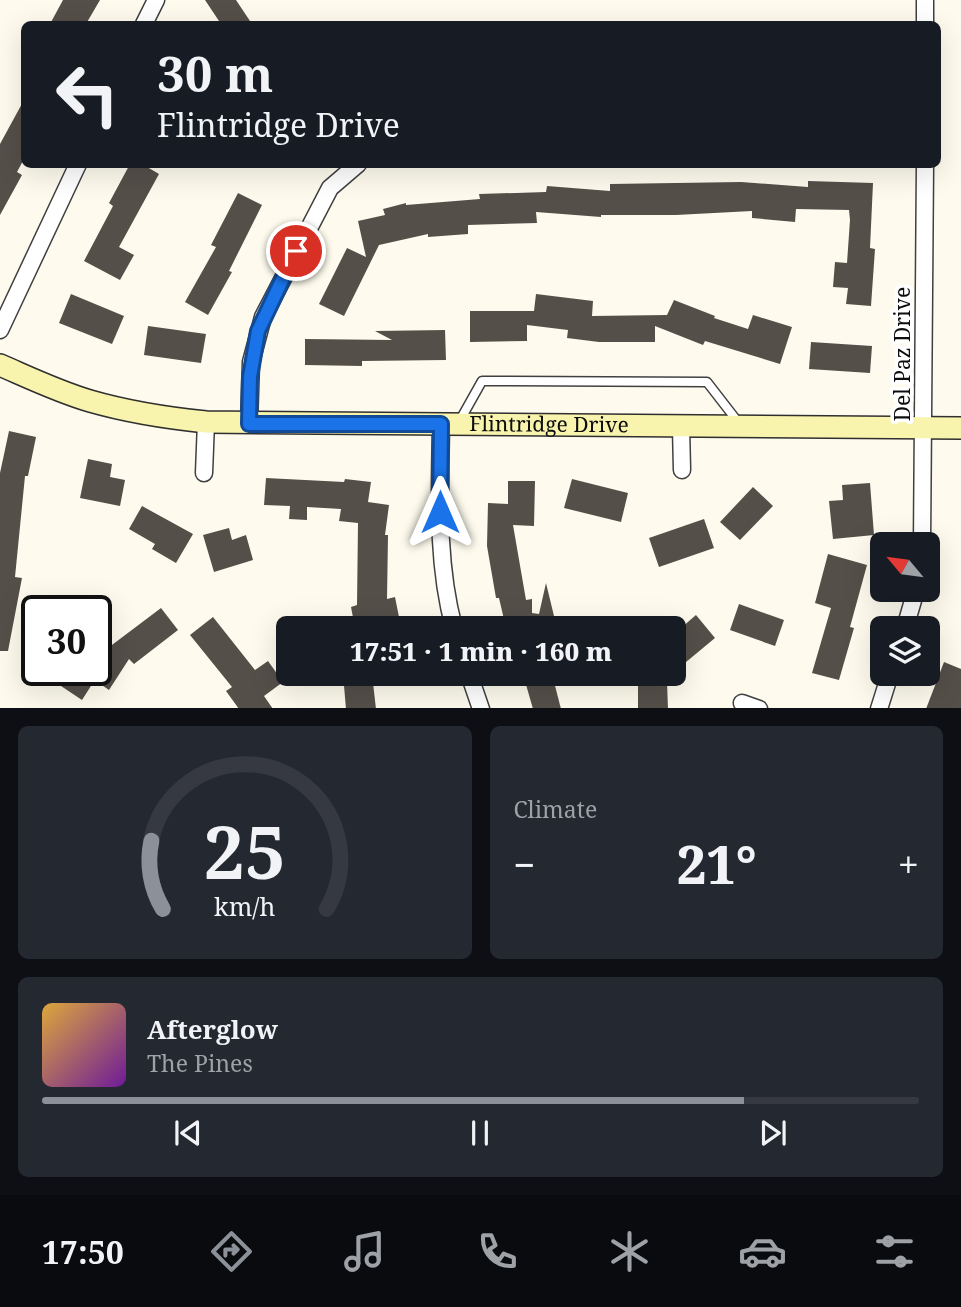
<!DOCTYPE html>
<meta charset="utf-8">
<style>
:root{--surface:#171b24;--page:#242831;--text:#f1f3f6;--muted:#9ea1a6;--line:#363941;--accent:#8c9099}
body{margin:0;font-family:"Noto Serif",serif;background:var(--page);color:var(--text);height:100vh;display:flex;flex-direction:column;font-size:26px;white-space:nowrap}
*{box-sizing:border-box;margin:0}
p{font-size:23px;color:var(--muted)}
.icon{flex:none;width:38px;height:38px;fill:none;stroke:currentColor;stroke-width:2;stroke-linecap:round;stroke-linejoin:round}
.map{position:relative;height:708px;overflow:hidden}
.details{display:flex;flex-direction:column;gap:18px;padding:18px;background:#0d0f14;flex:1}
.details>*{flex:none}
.guide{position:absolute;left:21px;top:21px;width:920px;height:147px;border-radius:10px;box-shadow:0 7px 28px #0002;background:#171b24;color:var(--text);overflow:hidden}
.needle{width:46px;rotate:299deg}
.fabs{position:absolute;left:870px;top:532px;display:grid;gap:14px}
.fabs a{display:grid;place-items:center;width:70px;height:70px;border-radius:10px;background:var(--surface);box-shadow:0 7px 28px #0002;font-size:35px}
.speed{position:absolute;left:21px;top:595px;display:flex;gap:14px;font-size:35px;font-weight:700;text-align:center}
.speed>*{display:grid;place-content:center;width:91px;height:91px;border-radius:50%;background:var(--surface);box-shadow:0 7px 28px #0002;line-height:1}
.speed .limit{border:4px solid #111;border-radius:10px;background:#fff;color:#111}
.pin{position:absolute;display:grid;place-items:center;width:60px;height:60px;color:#fff;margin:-30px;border:4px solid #fff;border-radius:50%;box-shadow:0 2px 7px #0007}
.me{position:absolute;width:77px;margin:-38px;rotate:0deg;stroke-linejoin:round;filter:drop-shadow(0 0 5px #0008)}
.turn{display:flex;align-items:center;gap:24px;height:147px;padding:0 21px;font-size:32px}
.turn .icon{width:91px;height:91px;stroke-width:2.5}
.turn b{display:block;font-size:49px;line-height:60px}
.big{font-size:52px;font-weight:800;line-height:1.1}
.details .widget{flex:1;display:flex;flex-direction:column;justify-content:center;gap:10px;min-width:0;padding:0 24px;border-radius:10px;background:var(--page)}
.details .dial{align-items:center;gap:0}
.dial svg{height:182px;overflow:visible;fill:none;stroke:var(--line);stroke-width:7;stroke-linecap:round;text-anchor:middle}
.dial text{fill:var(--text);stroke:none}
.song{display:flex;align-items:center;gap:21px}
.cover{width:84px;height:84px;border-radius:10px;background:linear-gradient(135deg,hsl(40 70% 55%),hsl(280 70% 35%))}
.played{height:7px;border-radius:4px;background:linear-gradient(90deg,var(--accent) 80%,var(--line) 80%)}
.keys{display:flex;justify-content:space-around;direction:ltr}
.heat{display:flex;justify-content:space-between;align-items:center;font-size:38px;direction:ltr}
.details .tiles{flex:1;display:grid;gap:18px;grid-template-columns:1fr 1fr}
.widget:last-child{grid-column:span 2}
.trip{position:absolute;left:276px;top:616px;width:410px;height:70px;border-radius:10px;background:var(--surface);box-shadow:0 7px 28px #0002;font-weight:800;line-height:70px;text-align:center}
.menu{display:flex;height:112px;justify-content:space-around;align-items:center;background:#090b0e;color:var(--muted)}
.menu .icon{width:49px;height:49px}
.menu .current{color:var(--accent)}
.menu b{font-size:32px;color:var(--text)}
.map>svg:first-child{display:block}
.building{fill:#554f4a}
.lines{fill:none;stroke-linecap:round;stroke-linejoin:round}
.lane-casing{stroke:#404040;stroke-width:11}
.street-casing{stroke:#404040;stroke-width:19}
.secondary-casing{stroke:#2f2f2f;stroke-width:24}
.lane{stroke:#fff;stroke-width:8}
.street{stroke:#fff;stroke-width:16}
.secondary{stroke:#f8f4ae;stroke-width:21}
.route-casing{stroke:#114b97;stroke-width:18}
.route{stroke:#1a73e8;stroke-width:12}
.labels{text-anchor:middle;stroke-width:7;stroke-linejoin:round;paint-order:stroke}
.street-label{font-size:21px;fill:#0d0d0d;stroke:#fff}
</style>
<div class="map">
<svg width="961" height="709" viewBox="0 0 961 709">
<rect width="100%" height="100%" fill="#fefbee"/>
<g class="building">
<path d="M63,0H100L86,24H50Z"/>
<path d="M205,0H236L252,24H221Z"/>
<path d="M24,100V159L17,172L22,175L0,215V144Z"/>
<path d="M130,164H142L159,174L119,247L134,255L120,280L84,261L113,206L109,203Z"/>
<path d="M808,181L873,183L870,248L875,249L871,306L846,304L848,288L833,287L835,262L847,263L850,220L849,210L796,209L795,222L752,218V211L676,215H601V217L536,212L537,223L468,225V234L428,237V234L379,245L344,316L319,304L347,248L366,257L358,221L385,215L383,209L406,203V205L480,199L479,194L546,192L547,186L610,191V184L741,182L808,187Z"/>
<path d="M238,193L262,205L229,271L232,272L208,315L185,302L216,247L211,245Z"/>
<path d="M71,294L124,316L112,344L59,323Z"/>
<path d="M536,294L593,301L592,316L667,315L674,300L715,316L714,318L748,329L753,315L792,327L780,364L705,341L703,345L655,326V342H599L567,338L568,330L527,325V341L470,342V311H534Z"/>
<path d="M148,326L206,334L201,363L144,355Z"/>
<path d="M445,330L446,360L362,361V366L305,365V339L392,340L375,331Z"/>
<path d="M811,342L872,346L870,373L809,369Z"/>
<path d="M9,431L36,437L28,476H25L15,577L22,578L8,651H0V473Z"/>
<path d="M88,459L112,464L110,477L125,480L120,506L80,498Z"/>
<path d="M266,478L344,482L345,479L371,482L368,502L389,505L385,535H388L387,599L395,597L400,622L385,625L386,628H355L351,607L357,605L358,523L339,521L341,509L307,507V520L289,519L290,506L264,505Z"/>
<path d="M572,479L628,493L621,522L564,508Z"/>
<path d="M508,481H535L534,526L513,525L526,600L532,599V613L539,614L546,583L554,616L575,618L574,628H526L525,624L506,628L499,598H496L487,546L488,503L508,504Z"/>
<path d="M870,483L874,535L833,539L829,501L843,500L842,485Z"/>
<path d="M753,487L773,506L740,540L720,522Z"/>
<path d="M142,506L193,534L176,563L152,549L155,544L129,529Z"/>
<path d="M704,519L714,548L659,567L649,538Z"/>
<path d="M229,528L232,540L246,535L253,560L214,572L203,535Z"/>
<path d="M828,554L867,565L850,627L854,628L839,680L812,673L831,608L815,603Z"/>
<path d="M739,604L784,620L775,646L730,630Z"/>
<path d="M161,608L178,630L134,664L129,659L109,690L96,681V678L82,700L61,686L71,670H96V657Z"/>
<path d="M696,615L715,638L674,672V634Z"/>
<path d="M213,617L255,670L268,661L283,682L264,696L273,709H239L226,691L232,687L190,635Z"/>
<path d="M944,662L961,669V709H926Z"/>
<path d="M343,674H372L376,709H346Z"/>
<path d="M523,674H552L561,709H533Z"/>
<path d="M638,681H667L668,709H638Z"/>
</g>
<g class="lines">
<defs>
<path id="lane" d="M459,422L482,381L707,382L738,422"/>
<g id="street">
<path d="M144,24L156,0"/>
<path d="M925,24V0"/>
<path d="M0,330L78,164"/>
<path d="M249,423L251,362L263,317L330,188L358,164"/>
<path d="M441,424C440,493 436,561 454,628"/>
<path d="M681,427L682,470"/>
<path d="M204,473L206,422"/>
<path d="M922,544L925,164"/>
<path d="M905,628L916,590"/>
<path d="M469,674L481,709"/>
<path d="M742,703L759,709"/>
<path d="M879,709L890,674"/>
</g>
<g id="secondary">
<path id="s1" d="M0,365C30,378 59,392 90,401C128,412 167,418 206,422L961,428"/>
</g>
</defs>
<use href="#lane" class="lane-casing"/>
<use href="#street" class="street-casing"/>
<use href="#secondary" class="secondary-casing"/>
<use href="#lane" class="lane"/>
<use href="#street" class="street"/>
<use href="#secondary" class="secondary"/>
</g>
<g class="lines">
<defs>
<path id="route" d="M296,251L258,331L250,377L249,424H441L440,512"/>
</defs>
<use href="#route" class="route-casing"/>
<use href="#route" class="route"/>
</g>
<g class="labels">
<g class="street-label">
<text transform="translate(903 354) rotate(-90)" y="7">Del Paz Drive</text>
<text dy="7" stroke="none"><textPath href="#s1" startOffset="558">Flintridge Drive</textPath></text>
</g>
</g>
</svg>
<div class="fabs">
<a><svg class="needle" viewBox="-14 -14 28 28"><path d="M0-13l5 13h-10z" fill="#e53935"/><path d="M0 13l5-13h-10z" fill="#9ea1a6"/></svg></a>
<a><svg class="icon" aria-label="layers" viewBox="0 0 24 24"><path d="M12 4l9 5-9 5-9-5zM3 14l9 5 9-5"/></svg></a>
</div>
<div class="speed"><div class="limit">30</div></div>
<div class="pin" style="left:296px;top:251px;background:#d93025"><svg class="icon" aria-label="arrive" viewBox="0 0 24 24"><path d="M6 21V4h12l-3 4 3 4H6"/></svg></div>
<svg class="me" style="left:440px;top:512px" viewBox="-20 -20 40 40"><path d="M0-17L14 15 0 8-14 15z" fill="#1a73e8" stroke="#fff" stroke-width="4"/></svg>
<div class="trip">17:51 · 1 min · 160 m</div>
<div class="guide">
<div class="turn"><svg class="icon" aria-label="left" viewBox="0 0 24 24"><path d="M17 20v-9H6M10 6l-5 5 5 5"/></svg><div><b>30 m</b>Flintridge Drive</div></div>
</div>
</div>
<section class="details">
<div class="tiles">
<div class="widget dial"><svg viewBox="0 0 100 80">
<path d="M14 69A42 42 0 1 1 86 69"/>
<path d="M14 69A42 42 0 0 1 9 39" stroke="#8c9099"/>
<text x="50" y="56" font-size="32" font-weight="700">25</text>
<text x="50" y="72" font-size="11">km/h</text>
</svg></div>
<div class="widget"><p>Climate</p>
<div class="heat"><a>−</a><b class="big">21°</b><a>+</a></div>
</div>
<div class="widget">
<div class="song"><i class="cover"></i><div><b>Afterglow</b><p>The Pines</p></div></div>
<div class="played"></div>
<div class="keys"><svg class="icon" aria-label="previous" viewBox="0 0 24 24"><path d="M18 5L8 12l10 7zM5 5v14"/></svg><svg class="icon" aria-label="pause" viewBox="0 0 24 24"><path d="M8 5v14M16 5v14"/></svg><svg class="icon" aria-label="next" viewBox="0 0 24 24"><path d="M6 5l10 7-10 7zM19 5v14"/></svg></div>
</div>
</div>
</section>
<nav class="menu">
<b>17:50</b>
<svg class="icon current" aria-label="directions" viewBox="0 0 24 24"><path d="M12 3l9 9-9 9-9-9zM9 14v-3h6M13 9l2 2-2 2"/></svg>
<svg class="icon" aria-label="music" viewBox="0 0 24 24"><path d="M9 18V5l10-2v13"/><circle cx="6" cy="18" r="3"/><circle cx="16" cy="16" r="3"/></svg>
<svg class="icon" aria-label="phone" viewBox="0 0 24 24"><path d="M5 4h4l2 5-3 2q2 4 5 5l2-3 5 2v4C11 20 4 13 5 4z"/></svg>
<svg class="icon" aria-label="climate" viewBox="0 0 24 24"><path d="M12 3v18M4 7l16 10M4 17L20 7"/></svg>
<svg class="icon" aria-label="car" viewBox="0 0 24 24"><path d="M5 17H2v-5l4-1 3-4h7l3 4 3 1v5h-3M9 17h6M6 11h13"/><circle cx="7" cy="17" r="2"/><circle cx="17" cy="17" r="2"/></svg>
<svg class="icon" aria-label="filters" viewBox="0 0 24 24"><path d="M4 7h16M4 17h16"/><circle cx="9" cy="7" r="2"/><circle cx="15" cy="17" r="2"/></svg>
</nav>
